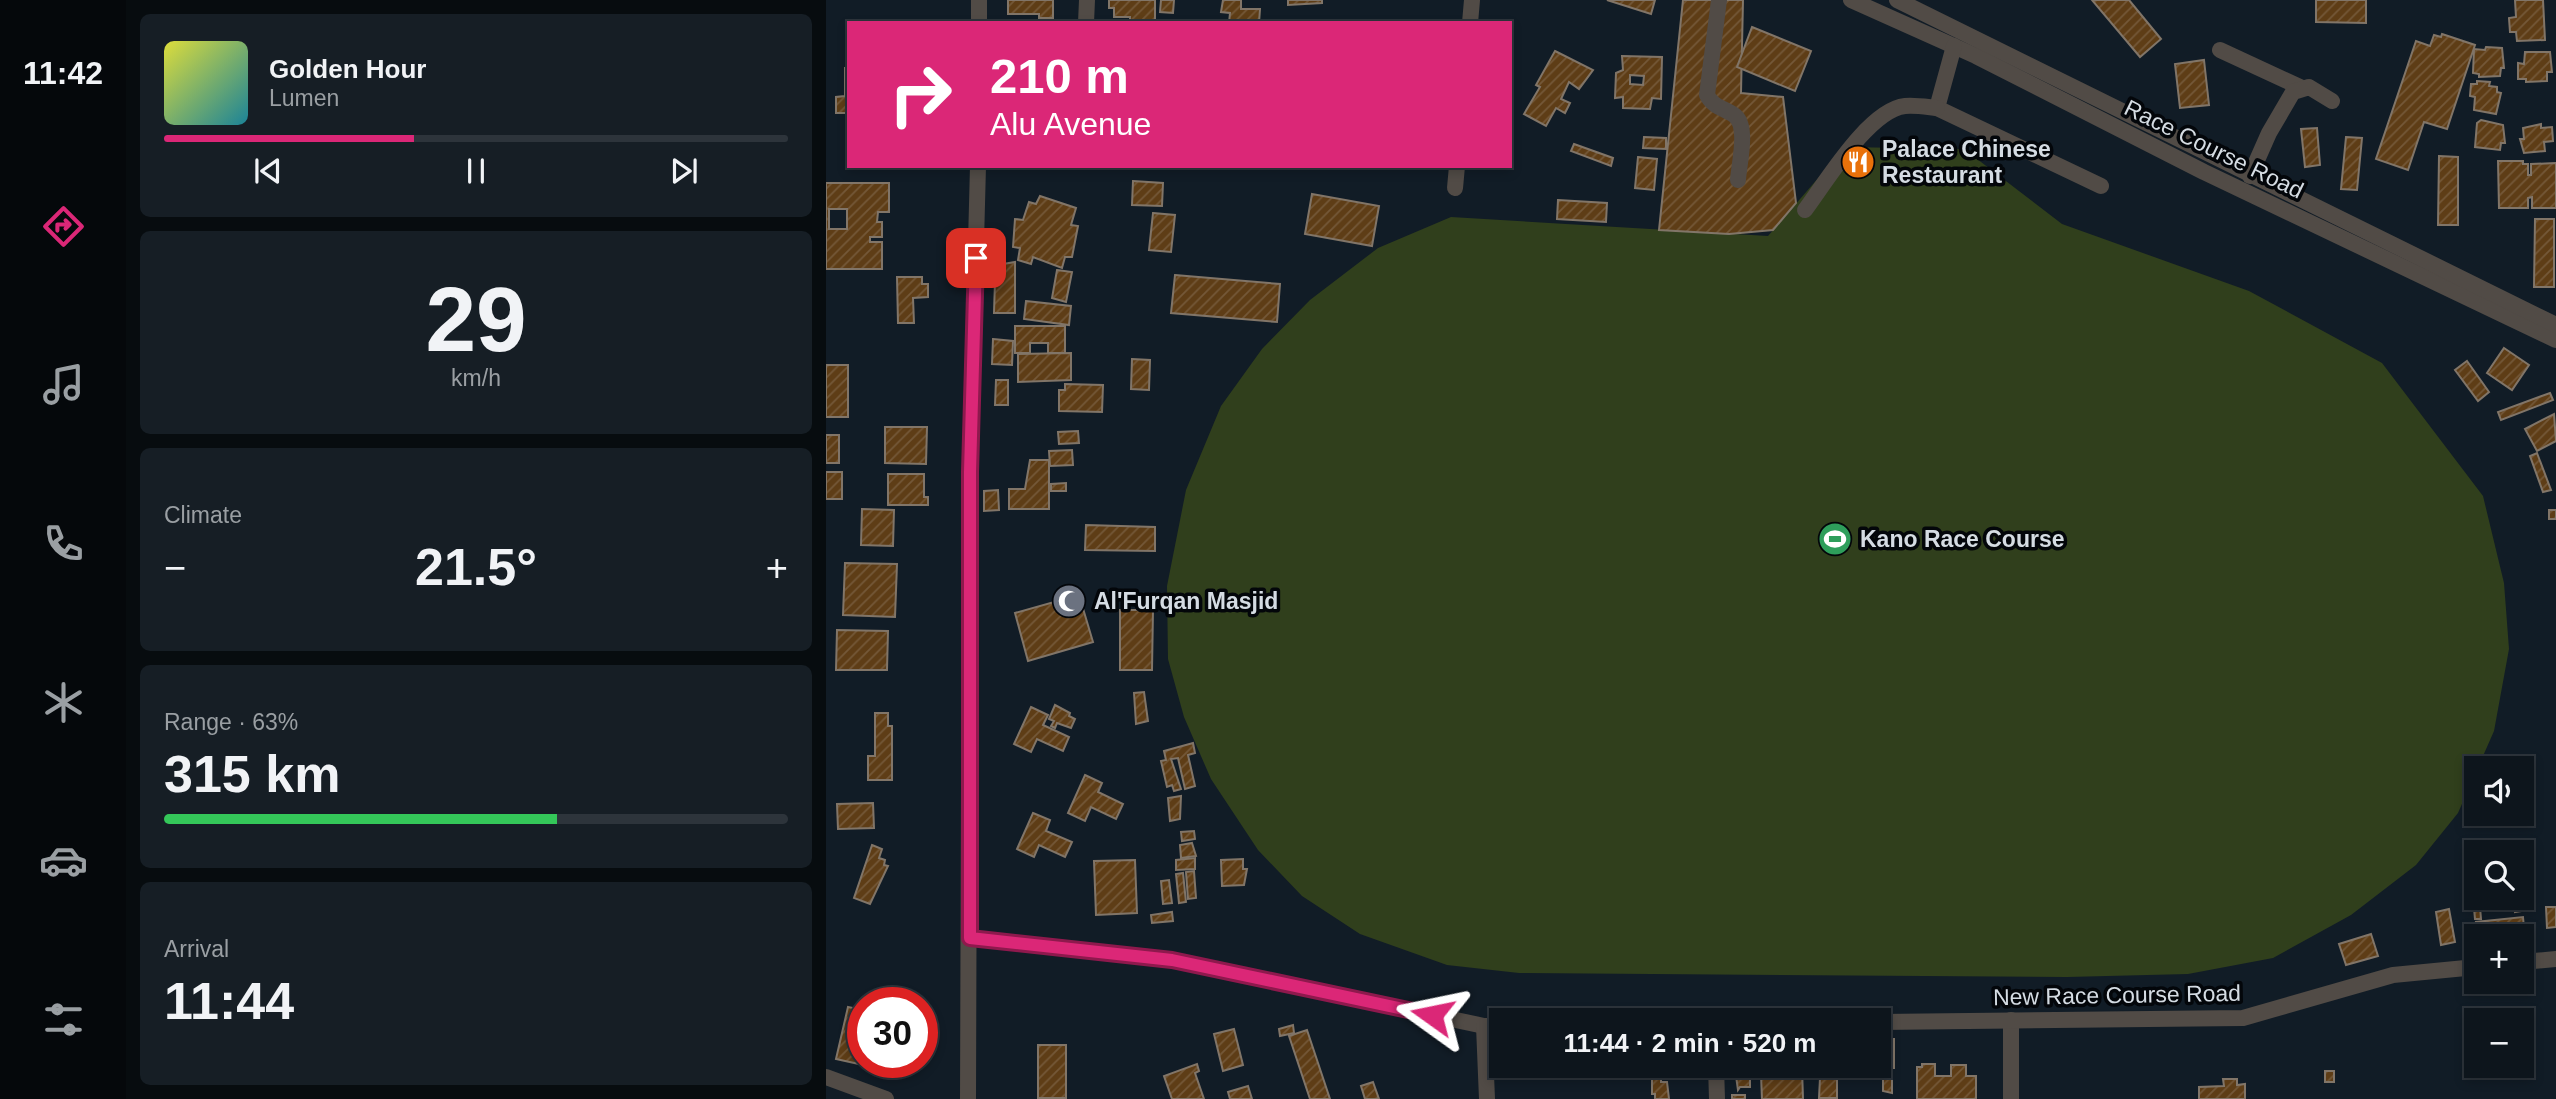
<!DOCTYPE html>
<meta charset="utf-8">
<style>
:root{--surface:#0d151c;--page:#161e25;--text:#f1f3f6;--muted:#9a9fa3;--line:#2d343b;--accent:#db2777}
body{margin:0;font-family:Helvetica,sans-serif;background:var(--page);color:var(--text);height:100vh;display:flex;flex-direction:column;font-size:26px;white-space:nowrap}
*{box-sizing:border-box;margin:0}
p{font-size:23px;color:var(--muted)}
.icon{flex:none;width:38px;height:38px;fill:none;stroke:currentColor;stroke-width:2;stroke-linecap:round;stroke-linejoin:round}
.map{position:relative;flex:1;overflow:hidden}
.sheet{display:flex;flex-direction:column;gap:14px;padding:14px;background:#070c0f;width:700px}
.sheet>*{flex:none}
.hud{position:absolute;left:21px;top:21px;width:665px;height:147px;border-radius:0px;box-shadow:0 4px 10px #0003,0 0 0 2px var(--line);background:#db2777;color:#fff;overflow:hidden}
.fabs{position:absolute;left:1638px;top:756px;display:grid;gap:14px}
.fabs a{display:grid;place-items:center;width:70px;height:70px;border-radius:0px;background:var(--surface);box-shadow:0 4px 10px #0003,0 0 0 2px var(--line);font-size:35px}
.speed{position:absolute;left:21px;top:987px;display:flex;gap:14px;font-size:35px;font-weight:700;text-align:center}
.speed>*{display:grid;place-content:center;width:91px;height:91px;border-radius:50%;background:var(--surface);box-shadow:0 4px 10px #0003,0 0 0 2px var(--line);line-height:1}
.speed .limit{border:10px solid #d22;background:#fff;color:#111}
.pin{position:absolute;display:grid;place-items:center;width:60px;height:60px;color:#fff;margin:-30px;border-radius:14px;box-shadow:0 4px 10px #0006}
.me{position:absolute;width:77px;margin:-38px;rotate:282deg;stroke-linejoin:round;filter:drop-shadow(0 0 5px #0008)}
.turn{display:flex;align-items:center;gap:24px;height:147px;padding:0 28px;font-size:32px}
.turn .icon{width:91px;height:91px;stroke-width:2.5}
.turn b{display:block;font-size:49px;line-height:60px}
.big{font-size:52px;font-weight:800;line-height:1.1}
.sheet .tile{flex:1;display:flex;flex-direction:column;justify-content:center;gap:10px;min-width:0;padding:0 24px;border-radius:10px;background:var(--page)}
.sheet .dial{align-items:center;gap:0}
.dial b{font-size:91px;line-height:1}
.song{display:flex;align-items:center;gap:21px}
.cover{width:84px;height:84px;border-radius:10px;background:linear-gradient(135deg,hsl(60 70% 55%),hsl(190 70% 35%))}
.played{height:7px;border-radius:4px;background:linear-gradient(90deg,var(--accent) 40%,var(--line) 40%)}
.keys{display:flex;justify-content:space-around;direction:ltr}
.heat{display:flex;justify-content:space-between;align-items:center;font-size:38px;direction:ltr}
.charge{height:10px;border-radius:5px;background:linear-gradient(90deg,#34c759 63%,var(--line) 0)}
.trip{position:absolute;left:663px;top:1008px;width:402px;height:70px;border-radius:0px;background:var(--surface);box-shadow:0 4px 10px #0003,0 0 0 2px var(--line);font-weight:800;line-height:70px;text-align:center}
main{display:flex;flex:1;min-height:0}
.menu{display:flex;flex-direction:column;width:126px;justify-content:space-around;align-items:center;background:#05080b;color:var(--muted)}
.menu .icon{width:49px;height:49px}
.menu .active{color:var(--accent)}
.menu b{font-size:32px;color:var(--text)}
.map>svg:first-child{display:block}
.park{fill:#303f1c}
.building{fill:url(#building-hatch);stroke:#817568;stroke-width:2;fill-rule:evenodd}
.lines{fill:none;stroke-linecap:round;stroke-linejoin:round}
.minor{stroke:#514b46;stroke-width:16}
.route-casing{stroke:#8e194d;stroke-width:18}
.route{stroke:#db2777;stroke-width:12}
.labels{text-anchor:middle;stroke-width:7;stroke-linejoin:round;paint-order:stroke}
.poi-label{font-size:23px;font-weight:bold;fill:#d5dce3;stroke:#03060a;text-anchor:start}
.street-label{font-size:23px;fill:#d5dce3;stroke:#03060a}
</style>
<main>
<nav class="menu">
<b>11:42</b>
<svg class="icon active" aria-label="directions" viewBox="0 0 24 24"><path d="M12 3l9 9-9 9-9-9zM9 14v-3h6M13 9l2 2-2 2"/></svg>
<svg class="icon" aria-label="music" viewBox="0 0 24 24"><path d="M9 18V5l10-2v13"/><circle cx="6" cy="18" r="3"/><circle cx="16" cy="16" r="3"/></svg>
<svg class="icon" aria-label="phone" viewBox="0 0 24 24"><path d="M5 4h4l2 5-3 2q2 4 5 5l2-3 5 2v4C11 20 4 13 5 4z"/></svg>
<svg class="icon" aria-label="climate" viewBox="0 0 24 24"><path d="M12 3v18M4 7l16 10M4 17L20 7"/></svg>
<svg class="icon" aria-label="car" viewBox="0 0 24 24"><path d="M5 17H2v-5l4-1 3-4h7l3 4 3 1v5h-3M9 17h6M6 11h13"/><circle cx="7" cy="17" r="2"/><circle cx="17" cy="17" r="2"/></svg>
<svg class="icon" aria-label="filters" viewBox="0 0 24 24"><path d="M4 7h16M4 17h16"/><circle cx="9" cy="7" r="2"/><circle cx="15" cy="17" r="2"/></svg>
</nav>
<section class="sheet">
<div class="tile">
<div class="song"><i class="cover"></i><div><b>Golden Hour</b><p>Lumen</p></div></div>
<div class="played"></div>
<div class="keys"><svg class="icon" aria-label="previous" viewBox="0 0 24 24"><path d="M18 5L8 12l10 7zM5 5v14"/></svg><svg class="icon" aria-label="pause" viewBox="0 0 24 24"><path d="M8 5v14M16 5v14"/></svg><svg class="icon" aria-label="next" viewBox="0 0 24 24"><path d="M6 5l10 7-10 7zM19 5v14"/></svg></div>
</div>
<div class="tile dial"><b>29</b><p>km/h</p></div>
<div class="tile"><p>Climate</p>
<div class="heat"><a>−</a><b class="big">21.5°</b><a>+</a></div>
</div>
<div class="tile"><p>Range · 63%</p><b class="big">315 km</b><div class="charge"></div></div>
<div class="tile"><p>Arrival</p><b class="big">11:44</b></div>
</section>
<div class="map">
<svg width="1730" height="1099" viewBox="0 0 1730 1099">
<defs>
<pattern id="building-hatch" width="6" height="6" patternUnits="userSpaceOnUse" patternTransform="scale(1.75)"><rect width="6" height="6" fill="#5e3d16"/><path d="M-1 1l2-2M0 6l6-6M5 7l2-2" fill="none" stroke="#745838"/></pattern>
</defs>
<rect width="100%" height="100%" fill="#111c26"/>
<path class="park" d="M1019,147L1138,149L1236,224L1423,291L1556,363L1657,496L1678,583L1683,649L1668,731L1632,813L1590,865L1525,915L1447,958L1362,974L1241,977L693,973L621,965L534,934L476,896L432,850L385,779L358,717L342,659L341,586L360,490L395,406L436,349L484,300L552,248L625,217L942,236Z"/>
<g class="building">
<path d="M182,0H227V18H213V14H182Z"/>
<path d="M283,0H329V22H304V17H288V8H283Z"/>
<path d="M335,0H348L347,13L334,12Z"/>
<path d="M397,0H415V9H434L433,23H403L404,13L395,12Z"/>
<path d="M462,0H496V3L462,5Z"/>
<path d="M781,0H829L825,14Z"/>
<path d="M857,0H917L915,93L957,97L970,203L947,230L903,234L833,230Z"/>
<path d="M1266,0H1303L1335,39L1314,57Z"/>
<path d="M1490,0H1540V23L1490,22Z"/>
<path d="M1689,0H1717L1719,40L1691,41L1690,32H1684L1683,18L1690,17Z"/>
<path d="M926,27L985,51L969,91L911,67Z"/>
<path d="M1616,34L1649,45L1621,129L1598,122L1582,170L1550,159L1590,41L1604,46L1608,35L1615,37Z"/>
<path d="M1660,47L1676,48L1678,68H1675L1674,76L1653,77V74L1647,73L1648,49L1659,50Z"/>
<path d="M729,51L767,70L753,89L743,82L735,99L744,103L739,113L730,108L720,126L698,114L714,87L710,85Z"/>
<path d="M1699,52H1724L1726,72H1721V81L1700,82V79H1692V63L1698,64Z"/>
<path d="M796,56L836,57L835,99L826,98L824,109L797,108V97L789,98L790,73L797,70ZM804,75L818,76L817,85L804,84Z"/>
<path d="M1378,60L1383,105L1354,108L1349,64Z"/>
<path d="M19,68H23V113H10V97L19,96Z"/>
<path d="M1651,81L1664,82L1663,86L1671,87V92L1675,93L1670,114L1648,110L1649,97L1644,96L1645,84H1651Z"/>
<path d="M1655,120L1677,125L1679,143H1675L1674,150L1649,147L1651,123Z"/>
<path d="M1715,124V128L1726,127L1727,141L1718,142L1719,151L1698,153L1694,139H1698L1697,128Z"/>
<path d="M1491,128L1494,165L1479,167L1475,129Z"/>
<path d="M818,137L840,138V149L817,148Z"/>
<path d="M1520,137L1536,138L1531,190L1515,189Z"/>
<path d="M748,144L787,158L785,166L745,151Z"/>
<path d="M1613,156L1632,157V225H1612Z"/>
<path d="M812,157L831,159L828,190L809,188Z"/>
<path d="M1672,161H1697V164H1702V175H1705V164L1730,163V208H1706V197L1702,198V208H1673Z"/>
<path d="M307,181L337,183L336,206L306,205Z"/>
<path d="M0,183H63V212H52L51,222H56V237H44V242H56V269H0ZM3,209H21V229H3Z"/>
<path d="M486,194L553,206L546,246L479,234Z"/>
<path d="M214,196L250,208L245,225L252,226L246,257H239L236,268L207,257L205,264L192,260L194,248L187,247L189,219L197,220L203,202L210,204Z"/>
<path d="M732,200L781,203L780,222L731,219Z"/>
<path d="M327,213L349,215L345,252L323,250Z"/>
<path d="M1709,219H1728V287H1708Z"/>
<path d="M177,260V264L189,262V313H168L169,281H159L160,267H168V261Z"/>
<path d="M231,270L246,272L240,302L226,298Z"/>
<path d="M349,275L454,284L451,322L345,313Z"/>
<path d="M71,277H96V284H102V297L87,298L88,323H72Z"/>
<path d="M200,301L245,306L243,325L198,319Z"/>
<path d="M189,326H239V353H222V343H204V353H189Z"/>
<path d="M167,339L187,341L186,365L166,364Z"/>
<path d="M1678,348L1703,365L1686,390L1661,373Z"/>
<path d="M245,353V380L192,382V354Z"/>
<path d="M306,359L324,360L323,390L305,389Z"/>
<path d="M1641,361L1663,392L1652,401L1629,370Z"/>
<rect x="0" y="365" width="22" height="52"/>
<path d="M170,380H182V405H169Z"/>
<path d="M239,384L277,385L276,412L233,411V390H239Z"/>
<path d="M1724,393L1727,400L1675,420L1672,412Z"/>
<path d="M1728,414L1730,441L1711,451L1699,429Z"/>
<path d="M59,427H101L100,464L59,463Z"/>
<path d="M252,431L253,443L233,444L232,432Z"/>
<rect x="0" y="435" width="13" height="28"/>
<path d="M246,450L247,465L224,466L223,451Z"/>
<path d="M1711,453L1725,490L1717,492L1704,456Z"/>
<path d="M204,460H223V509H183V489H199Z"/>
<rect x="0" y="472" width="16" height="27"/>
<path d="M62,474H98V497H102V505H62Z"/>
<path d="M240,483V491H225V484Z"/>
<path d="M172,490L173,510L158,511V491Z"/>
<path d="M36,509L68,510L67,546L35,545Z"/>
<rect x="1723" y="510" width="7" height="9"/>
<path d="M260,525L329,527V551L259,550Z"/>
<path d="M19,563L71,564L69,617L17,615Z"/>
<path d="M253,595L267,642L202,661L189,613Z"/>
<path d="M294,610H327L326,670H294Z"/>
<path d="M11,630L62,631L61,670H10Z"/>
<path d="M318,692L322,721L310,724L308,693Z"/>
<path d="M229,705L244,713L243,716L249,719L245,728L231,723L229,728L225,726L228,721L223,719Z"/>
<path d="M205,707L222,715L217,725L243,737L237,751L211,739L205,752L188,744Z"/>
<path d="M49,713H62V726H66V780H42V756H49Z"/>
<path d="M367,743L369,753L362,755L369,786L359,789L352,758L345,759L355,789L348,791L346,785L341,787L335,761L340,760L338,751Z"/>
<path d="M259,775L276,783L272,792L297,804L290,819L265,807L259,821L242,813Z"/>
<path d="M355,796L354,819L344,821L342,798Z"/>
<path d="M47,803L48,828L12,829L11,804Z"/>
<path d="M207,813L224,820L220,831L246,842L239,857L213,845L208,857L191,849Z"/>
<path d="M368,831L369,839L356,841L355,832Z"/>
<path d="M366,843L370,856L355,858L354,845Z"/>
<path d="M46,845L56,849L53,858L59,860L58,865L62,866L44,904L28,898Z"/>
<path d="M369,858V869L350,870V860Z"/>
<path d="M417,859V869H421L418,885L396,886L395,860Z"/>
<path d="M309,860L311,913L270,915L268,861Z"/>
<path d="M368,871L370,898L362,899L360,872Z"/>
<path d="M357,873L360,902L353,903L350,874Z"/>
<path d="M343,880L346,903L337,904L335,881Z"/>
<path d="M1695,898L1696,911L1689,912L1688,899Z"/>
<path d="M1654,907L1655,919H1649L1648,908Z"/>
<path d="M1720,907H1730V927L1721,928Z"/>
<path d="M1623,909L1629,942L1615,945L1610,912Z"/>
<path d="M346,912L347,921L326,923L325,915Z"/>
<path d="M1697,917L1698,928L1652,933L1650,922Z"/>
<path d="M1545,934L1552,956L1520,965L1513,944Z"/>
<path d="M22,1007L37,1010V1062H43L42,1066L10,1059Z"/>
<path d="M467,1025L468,1033L454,1036L453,1029Z"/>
<path d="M408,1029L417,1065L397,1071L388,1034Z"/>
<path d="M481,1030L504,1099H484L463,1036Z"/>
<path d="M1054,1039H1068V1068H1045V1066H1054Z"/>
<rect x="212" y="1045" width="28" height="53"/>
<path d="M371,1064L373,1071L369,1073L378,1099H346L338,1076Z"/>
<path d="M1096,1064H1109V1076H1125V1065H1140V1076H1150V1099H1091V1067H1096Z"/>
<circle cx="840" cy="1071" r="6"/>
<rect x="694" y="1066" width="27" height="11"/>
<path d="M725,1066H741V1076L728,1077Z"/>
<path d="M745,1066H772V1078H763V1075L745,1077Z"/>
<path d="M818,1066H832V1075L818,1077Z"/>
<path d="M931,1066L976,1068L977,1099H936L935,1075H932Z"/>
<path d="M1057,1070L1066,1073V1093L1057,1091Z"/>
<rect x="1499" y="1071" width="9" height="11"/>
<path d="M910,1076L924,1078V1087H914L912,1090Z"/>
<path d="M835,1078V1082H841L843,1099H829V1094H826V1079Z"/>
<path d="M994,1078L1011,1079V1098H993Z"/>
<path d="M1397,1079H1411V1085L1419,1084V1099H1373V1087L1398,1086Z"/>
<path d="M547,1082L553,1099H539L535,1086Z"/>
<path d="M422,1086L426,1099H404L402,1092Z"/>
<rect x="906" y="1095" width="13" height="4"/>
</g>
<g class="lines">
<g class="minor">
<path d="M893,0L881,95C887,107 898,108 908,115C923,125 913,163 912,180"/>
<path d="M1025,0L1150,56L1378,172L1730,340"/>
<path d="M1071,0L1730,325"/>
<path d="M153,23V0"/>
<path d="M260,23L261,0"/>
<path d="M644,23L646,0"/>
<path d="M1128,46L1111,108L1275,186"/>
<path d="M1394,50L1474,87"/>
<path d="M1424,176L1443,133L1467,92L1483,87L1506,101"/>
<path d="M629,188L631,166"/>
<path d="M979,210C1000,182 1043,110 1079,106C1089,105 1101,107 1111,108"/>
<path d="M144,938L346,960L658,1026H676"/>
<path d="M1696,962L1730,959"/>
<path d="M1185,1020V1099"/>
<path d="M1054,1022L1417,1018L1567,975L1650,967"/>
<path d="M658,1026L661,1099"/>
<path d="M890,1066L891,1099"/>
<path d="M0,1077L60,1099"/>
<path d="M142,1099L144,472L152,166"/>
</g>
</g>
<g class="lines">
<defs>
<path id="route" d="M150,258L144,472V938L346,960L606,1015"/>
</defs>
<use href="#route" class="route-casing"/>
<use href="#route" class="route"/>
</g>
<defs>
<symbol id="restaurant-disc" viewBox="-11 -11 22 22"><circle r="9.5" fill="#e8710a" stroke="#03060a"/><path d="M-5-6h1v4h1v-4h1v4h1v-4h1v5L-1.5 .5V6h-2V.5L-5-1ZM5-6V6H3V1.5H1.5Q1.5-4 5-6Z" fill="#fff"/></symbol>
<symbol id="stadium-disc" viewBox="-11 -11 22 22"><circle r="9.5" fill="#2e9e5b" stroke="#03060a"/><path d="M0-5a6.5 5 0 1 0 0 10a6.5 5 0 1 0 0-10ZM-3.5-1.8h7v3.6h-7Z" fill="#fff"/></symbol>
<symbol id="mosque-disc" viewBox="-11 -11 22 22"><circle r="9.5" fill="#6b7280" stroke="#03060a"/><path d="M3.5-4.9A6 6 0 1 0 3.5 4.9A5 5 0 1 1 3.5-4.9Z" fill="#fff"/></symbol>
</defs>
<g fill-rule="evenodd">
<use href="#restaurant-disc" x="1013" y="143" width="38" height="38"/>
<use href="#stadium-disc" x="990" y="520" width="38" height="38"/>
<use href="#mosque-disc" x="224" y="582" width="38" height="38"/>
</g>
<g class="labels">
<g class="poi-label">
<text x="1056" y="157">Palace Chinese<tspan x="1056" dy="26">Restaurant</tspan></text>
<text x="1034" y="547">Kano Race Course</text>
<text x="268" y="609">Al'Furqan Masjid</text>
</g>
<g class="street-label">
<text transform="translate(1388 149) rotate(26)" y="8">Race Course Road</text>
<text transform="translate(1291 995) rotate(-1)" y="8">New Race Course Road</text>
</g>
</g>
</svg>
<div class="fabs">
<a><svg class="icon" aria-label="sound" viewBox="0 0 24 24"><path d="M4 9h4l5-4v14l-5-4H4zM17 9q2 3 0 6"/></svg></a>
<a><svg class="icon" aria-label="search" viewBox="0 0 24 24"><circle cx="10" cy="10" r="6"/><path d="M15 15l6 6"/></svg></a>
<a>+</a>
<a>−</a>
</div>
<div class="speed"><div class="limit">30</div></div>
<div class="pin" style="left:150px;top:258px;background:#d93025"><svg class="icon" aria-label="arrive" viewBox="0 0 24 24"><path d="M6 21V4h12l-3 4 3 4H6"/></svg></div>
<svg class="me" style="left:606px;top:1015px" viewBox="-20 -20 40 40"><path d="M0-17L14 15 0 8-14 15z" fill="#db2777" stroke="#fff" stroke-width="4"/></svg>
<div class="trip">11:44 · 2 min · 520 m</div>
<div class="hud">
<div class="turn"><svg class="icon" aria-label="right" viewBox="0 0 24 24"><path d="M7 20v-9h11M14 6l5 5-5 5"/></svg><div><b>210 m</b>Alu Avenue</div></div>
</div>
</div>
</main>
